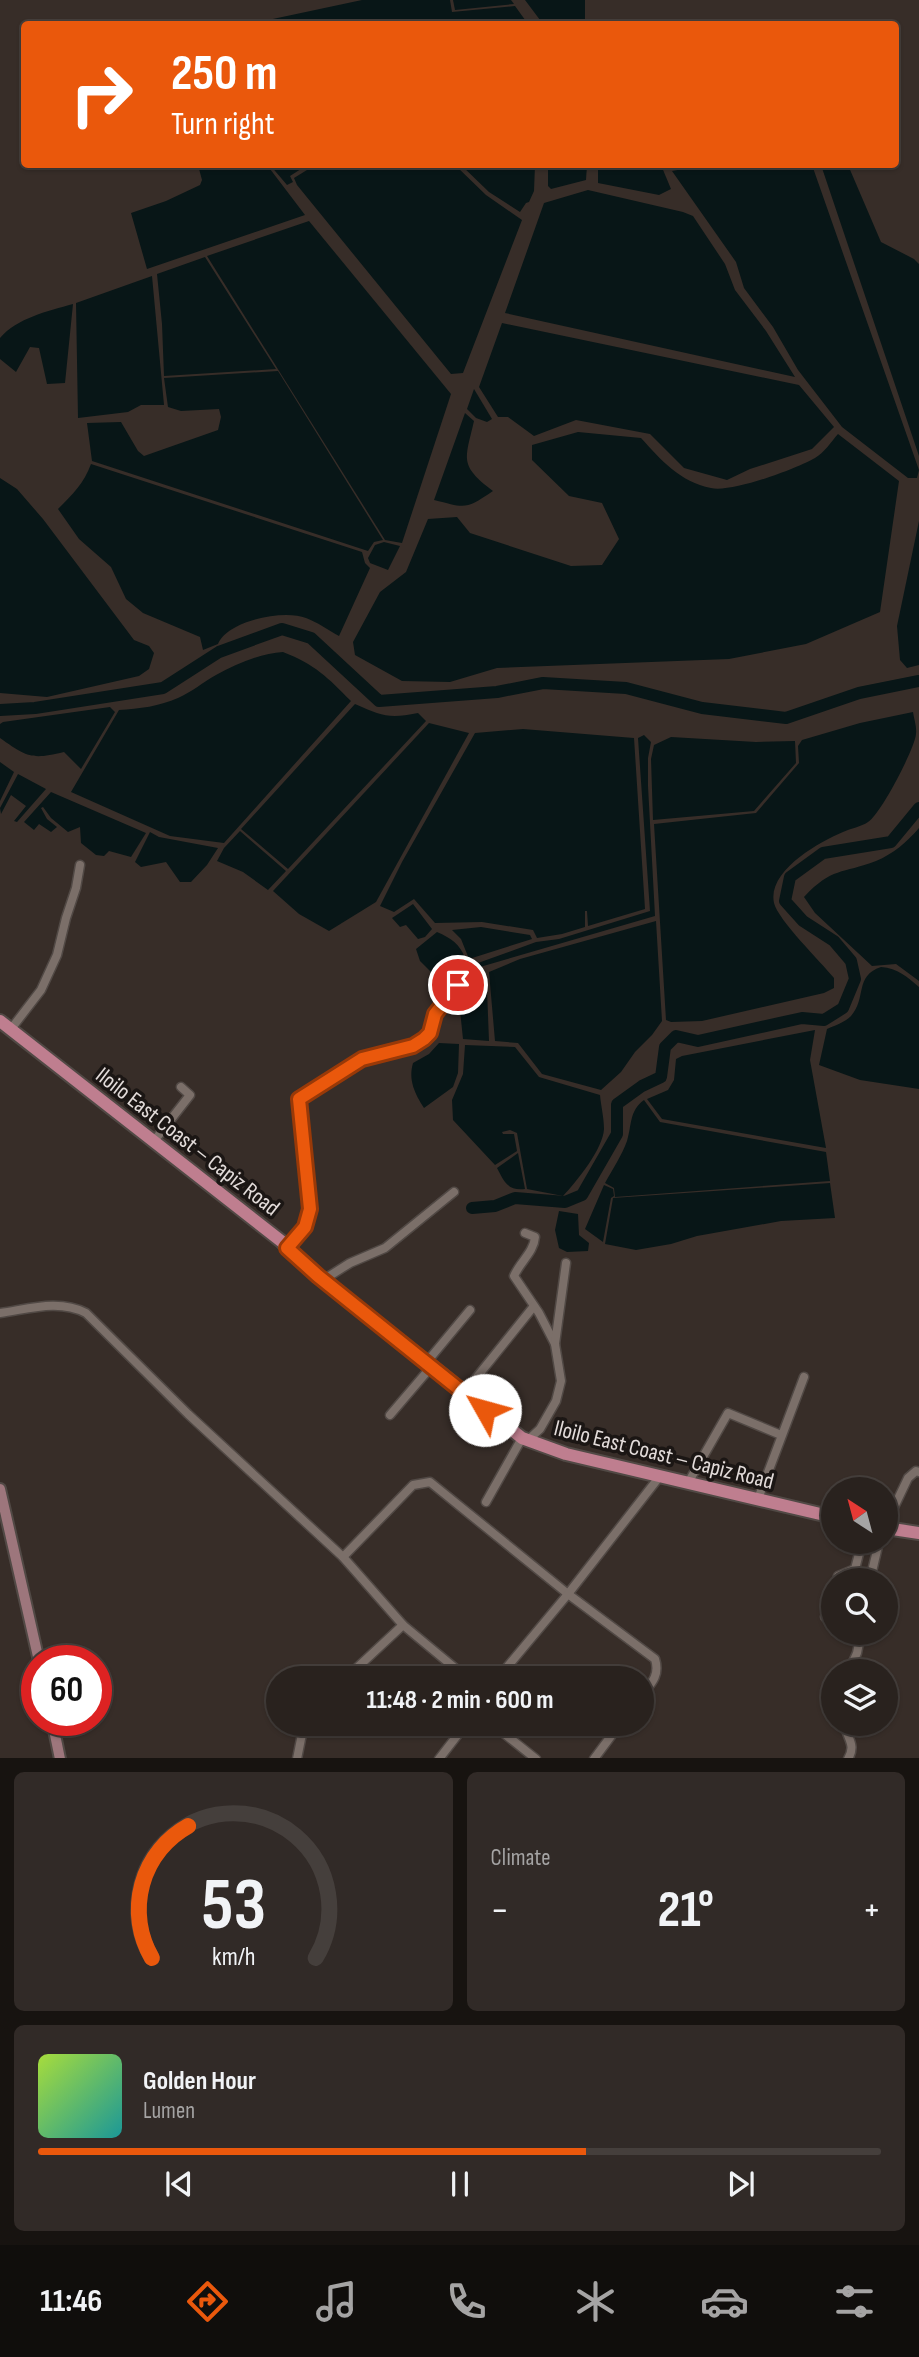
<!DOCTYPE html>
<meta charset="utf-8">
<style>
:root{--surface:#29221e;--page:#312a27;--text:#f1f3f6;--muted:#a5a4a4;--line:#453f3c;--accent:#ea580c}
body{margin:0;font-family:"Sofia Sans Condensed",sans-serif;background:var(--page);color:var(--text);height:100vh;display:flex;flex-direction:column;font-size:26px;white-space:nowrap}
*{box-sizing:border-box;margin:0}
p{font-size:23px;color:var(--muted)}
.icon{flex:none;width:38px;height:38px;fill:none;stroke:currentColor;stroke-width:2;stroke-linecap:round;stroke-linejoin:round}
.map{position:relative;height:1758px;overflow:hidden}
.details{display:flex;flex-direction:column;gap:14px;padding:14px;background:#171310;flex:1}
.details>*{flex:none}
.hud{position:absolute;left:21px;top:21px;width:878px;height:147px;border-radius:7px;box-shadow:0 2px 5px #0004,0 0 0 2px var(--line);background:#ea580c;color:#fff;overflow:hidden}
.needle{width:46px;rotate:324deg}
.tools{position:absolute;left:821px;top:1477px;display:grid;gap:14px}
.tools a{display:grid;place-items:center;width:77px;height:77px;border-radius:50%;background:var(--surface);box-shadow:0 2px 5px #0004,0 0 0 2px var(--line);font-size:35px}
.speed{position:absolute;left:21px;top:1645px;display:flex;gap:14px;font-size:35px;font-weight:700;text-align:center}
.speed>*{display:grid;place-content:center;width:91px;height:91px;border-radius:50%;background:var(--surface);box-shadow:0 2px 5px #0004,0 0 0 2px var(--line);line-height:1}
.speed .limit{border:10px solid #d22;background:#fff;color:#111}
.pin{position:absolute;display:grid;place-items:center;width:60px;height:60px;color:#fff;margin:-30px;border:4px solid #fff;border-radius:50%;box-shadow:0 2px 7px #0007}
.me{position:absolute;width:77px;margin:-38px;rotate:308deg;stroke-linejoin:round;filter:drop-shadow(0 0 5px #0008)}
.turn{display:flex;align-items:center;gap:24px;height:147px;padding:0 35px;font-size:32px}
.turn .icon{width:91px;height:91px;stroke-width:2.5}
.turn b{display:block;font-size:49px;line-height:60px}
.big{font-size:52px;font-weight:700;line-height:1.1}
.details .tile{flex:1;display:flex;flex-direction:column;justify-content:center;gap:10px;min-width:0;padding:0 24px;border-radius:10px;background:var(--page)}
.details .dial{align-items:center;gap:0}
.dial svg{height:182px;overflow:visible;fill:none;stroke:var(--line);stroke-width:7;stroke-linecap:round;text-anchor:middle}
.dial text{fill:var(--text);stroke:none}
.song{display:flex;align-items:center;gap:21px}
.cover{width:84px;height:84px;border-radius:10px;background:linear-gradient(135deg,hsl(80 70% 55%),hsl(180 70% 35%))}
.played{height:7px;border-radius:4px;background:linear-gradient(90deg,var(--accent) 65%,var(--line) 65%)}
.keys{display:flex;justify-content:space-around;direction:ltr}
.heat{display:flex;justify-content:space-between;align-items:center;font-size:38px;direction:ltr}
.details .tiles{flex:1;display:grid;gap:14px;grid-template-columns:1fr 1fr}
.tile:last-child{grid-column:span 2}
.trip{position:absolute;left:266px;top:1666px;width:388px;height:70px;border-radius:35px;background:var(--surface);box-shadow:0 2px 5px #0004,0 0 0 2px var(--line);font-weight:700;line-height:70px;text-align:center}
.menu{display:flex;height:112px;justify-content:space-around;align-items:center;background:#100e0c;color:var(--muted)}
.menu .icon{width:49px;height:49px}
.menu .current{color:var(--accent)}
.menu b{font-size:32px;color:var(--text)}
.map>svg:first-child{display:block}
.water{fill:#081617}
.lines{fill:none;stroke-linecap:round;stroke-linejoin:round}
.river{stroke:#081617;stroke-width:12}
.street-casing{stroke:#514945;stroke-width:11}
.secondary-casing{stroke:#514945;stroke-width:14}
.primary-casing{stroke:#514945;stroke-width:16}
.street{stroke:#7b6f69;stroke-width:8}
.secondary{stroke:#9d767c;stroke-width:10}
.primary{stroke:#bf7e8f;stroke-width:12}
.route-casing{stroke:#983908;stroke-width:18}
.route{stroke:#ea580c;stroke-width:12}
.labels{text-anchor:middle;stroke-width:7;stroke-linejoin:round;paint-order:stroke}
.street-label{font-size:23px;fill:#e3dcda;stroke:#1b1614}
</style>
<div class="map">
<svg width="919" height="1759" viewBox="0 0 919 1759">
<rect width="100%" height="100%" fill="#372d28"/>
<g class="water">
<path d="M362,0H450L452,12L515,6L528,24H249Z"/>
<path d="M453,0H511L514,4L455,10Z"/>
<path d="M525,0H585V24H543Z"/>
<path d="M267,165L305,215L147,269L131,213L166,201L200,185L202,180L198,165Z"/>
<path d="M270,165H305L304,167L290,176L293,182L287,185Z"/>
<path d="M308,165H455L486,195L522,220L463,373L451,374L297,185L294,178L307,170Z"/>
<path d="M461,165H535L534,191L529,202L526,203L520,212L489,192Z"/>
<path d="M548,165H587L586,180L551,189L548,186Z"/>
<path d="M598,165H661L671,189L659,195L598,183Z"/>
<path d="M706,165H812L919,470L917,478H908L842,427L798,370L773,327L744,288L736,262L672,171Z"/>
<path d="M821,165H848L881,242L914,259L919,264V456Z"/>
<path d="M588,190L683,212L693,216L725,264L735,290L766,331L795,377L505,313L544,203Z"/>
<path d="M309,221L451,394L402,543L385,540L207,256Z"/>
<path d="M205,257L276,369L164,376L162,324L157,274Z"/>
<path d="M152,276L164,405H141L128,412L78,418L76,303Z"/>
<path d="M73,304L65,383L47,384L39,348L30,347L16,372L0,359V338C17,318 48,311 73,304Z"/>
<path d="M502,323L799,385L834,427L812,449L750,469L727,480L684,468L650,434L576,420L534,436L508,417H498L479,387Z"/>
<path d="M278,371L383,540L374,542L368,551L92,461L87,423L121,422L138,451L144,456L218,430L221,417L219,409L181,411L168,407L164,378Z"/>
<path d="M474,389L492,419L487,422L476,418L467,409Z"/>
<path d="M465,413L474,421C465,460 459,465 493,491C465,510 466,508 434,500Z"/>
<path d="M578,432L641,438C661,460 680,482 711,488C731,493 796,469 815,458C824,453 831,442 838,434L899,481L880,612L806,644L729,659L497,668L450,682L402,681L355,655L353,642L380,592L406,572L428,519L457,517L470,533L571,566L602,565L619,539L602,503L569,496L532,460V445Z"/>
<path d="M91,464L362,552L365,563L370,568L339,636C328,630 317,622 306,618C283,609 227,621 218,644L203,650L200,637L143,613L126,599L111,567L79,539L58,509C73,494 84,483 91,464Z"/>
<path d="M0,478L17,489L43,519L134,640L149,646L154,653L149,669L139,676L47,697L0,693Z"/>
<path d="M919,521V665L907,668L900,660L897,626Z"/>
<path d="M384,542L400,546L388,570L370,563L368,558L375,545Z"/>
<path d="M283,652C316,665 327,677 351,701L224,843L170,836L71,792L119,710C139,709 160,706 178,698C192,692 203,682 216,675C236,664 261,653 283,652Z"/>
<path d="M355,704C382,716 389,719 418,713L426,721L288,869L241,829Z"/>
<path d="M110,707L115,712L81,769L64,752C31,760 27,757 0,738V724L3,722Z"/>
<path d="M913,712C914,719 917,727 916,734C915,748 881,814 868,822C861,827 851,828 843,832C819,842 767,871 774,903C778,920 821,962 834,978V988L824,993L702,1021L671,1022L666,1020L654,824L756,813L799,763L798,746L802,740L860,723Z"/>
<path d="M429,723L469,733L376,902L329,931L299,914L273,891Z"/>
<path d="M523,729L634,738L645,909L588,926L587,911H585V927L562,934L537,938L533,930L482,922L435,923L414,899L394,912L380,906L402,862L475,733Z"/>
<path d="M644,735L651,742L648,758V786L655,916L480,967L457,980L442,996L435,990L463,964L478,963L536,942L559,939L650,911L638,738Z"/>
<path d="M671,737L756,742L795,741L796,763L754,811L653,820L651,759L654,745Z"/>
<path d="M0,762L14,772L0,801Z"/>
<path d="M18,774L46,789L17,822L14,821L26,806L11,795L1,814L0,808Z"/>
<path d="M51,792L146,833L131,857L109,851L104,856L96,855L81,843L80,827L68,832L51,818L43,807L41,808L47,819L57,827L51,832L39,824L34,830L24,822Z"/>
<path d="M919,828V981L896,964L872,966L815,913L804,897C832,867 842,874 876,861C893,854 907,842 919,828Z"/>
<path d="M240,831L286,871L268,890L243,872L217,861L224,848Z"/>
<path d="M150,832L159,837L218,848L207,865L191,882H180L166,862L141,867L135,862Z"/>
<path d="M413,904L432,929L425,937L418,939L406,925L400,927L392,918Z"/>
<path d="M656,921L662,1021L652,1035L635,1052L621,1072L601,1090L542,1074L518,1043L495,1041L489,972L520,959Z"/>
<path d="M481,927L530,935L532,939L469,959L461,939L452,930Z"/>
<path d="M437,932C451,938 460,944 465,958L458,961L438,979L420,961L416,949Z"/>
<path d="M881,967C898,968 907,977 919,987V1089L860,1080L819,1065L827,1029C834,1026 845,1022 851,1016C867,998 854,976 881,967Z"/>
<path d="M484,974L487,990L489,1041L463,1039L460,1010L454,996L467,981Z"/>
<path d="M815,1030L810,1060L826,1148L662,1119L647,1099L668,1090L674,1080L676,1059L682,1056Z"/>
<path d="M439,1043L459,1044L458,1073L453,1087L424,1108C415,1094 408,1080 413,1063L429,1054Z"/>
<path d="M465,1045L515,1047L539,1077L600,1095C601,1106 604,1118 604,1129C603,1149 577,1181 563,1196L527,1189L517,1133L510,1130L502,1132L503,1134H514L517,1151L495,1165L453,1120L452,1100L463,1074Z"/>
<path d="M644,1100L660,1122L826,1152L830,1181L615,1197L614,1188L605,1183C612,1170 622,1155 627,1141C632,1125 629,1111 644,1100Z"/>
<path d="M518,1153L525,1189C507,1191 504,1181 497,1168Z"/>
<path d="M830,1183L835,1218L781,1221L697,1236L671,1244L636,1250L605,1244L613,1198Z"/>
<path d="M604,1185L613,1189L614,1196L611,1198L603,1242L585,1229Z"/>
<path d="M559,1211L578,1214L579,1235L589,1243L588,1251L567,1252L559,1248L555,1230Z"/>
</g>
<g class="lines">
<g class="river">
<path d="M0,710L35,708L163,688L219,652L282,629L311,638L379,701L497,692L543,683L626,688L702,708L786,718L859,693L919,681"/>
<path d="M472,1208L495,1206L515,1198L565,1202L582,1195L617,1134V1104L642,1086L661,1077L665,1047L676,1036L698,1041L802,1018L824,1020L843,1008L855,979L851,961L834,941L803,921L785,901L790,877L823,853L891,842L919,808"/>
</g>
<defs>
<g id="street">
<path d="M11,1029L41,990L57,955L66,918L76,888L80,865"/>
<path d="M154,1141L190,1095L181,1087"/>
<path d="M525,1233L535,1237C534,1252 520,1262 514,1276L539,1313L555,1344"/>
<path d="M287,1248L305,1227L310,1209L299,1099L362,1059L413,1046L424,1039L430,1033L435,1014L458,985"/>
<path d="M323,1280L350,1263L385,1248L454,1192"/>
<path d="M0,1313C29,1309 59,1299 86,1313L188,1414L343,1557L403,1625L467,1678"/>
<path d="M426,1363L470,1310"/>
<path d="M464,1393L534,1306"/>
<path d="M390,1415L431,1367"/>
<path d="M528,1440L540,1429L556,1401L561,1381L555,1344L566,1263"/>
<path d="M688,1483L728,1413L781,1435"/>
<path d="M758,1499L804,1377"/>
<path d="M486,1502L522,1438"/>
<path d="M886,1524L908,1478L916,1471L919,1472"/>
<path d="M343,1557L413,1485L430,1482L568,1594L655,1659C660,1675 652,1683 642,1695"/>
<path d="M837,1580L838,1576L855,1569L862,1542"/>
<path d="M870,1580L879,1542"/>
<path d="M825,1617L833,1592"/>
<path d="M849,1671L857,1653L861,1633"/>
<path d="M346,1678L403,1625"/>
<path d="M498,1678L568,1594L660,1476"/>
<path d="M492,1724L536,1759"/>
<path d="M845,1724C846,1738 857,1744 848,1759"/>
<path d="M297,1759L304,1724"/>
<path d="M439,1759L466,1724"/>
<path d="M594,1759L620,1724"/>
</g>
<g id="secondary">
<path d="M0,1489L39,1661"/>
<path d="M52,1720L60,1759"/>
</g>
<g id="primary">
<path d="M0,1021L281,1241L318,1276L522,1438L566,1454L833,1517"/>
<path d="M886,1528L919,1533"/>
</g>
</defs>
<use href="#street" class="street-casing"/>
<use href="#secondary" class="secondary-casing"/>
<use href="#primary" class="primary-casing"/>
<use href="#street" class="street"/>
<use href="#secondary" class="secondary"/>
<use href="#primary" class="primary"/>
</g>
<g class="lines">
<defs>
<path id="route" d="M458,985L435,1014L430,1033L424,1039L413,1046L362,1059L299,1099L310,1209L305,1227L287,1248L318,1276L485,1410"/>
</defs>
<use href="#route" class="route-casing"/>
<use href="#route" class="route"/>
</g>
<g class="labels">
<g class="street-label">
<text transform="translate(188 1141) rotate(38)" y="8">Iloilo East Coast – Capiz Road</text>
<text transform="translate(664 1454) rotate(14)" y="8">Iloilo East Coast – Capiz Road</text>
</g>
</g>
</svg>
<div class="tools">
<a><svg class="needle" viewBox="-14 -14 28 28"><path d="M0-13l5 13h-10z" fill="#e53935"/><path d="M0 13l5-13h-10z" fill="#a5a4a4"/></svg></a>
<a><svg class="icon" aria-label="search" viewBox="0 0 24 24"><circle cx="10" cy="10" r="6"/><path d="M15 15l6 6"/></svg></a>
<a><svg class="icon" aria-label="layers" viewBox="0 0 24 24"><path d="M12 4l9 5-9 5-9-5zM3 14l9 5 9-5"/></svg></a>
</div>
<div class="speed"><div class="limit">60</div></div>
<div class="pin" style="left:458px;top:985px;background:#d93025"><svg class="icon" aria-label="arrive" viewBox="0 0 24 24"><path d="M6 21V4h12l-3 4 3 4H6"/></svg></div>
<svg class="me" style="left:485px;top:1410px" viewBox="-20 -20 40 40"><circle r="19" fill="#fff"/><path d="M0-13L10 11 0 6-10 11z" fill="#ea580c"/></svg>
<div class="trip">11:48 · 2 min · 600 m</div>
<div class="hud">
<div class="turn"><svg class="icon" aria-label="right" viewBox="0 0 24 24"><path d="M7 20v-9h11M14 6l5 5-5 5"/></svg><div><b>250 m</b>Turn right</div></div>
</div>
</div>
<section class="details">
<div class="tiles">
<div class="tile dial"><svg viewBox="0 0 100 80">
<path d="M14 69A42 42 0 1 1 86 69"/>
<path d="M14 69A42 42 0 0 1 30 11" stroke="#ea580c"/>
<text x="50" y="56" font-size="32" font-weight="700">53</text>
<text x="50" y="72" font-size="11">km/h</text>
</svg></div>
<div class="tile"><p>Climate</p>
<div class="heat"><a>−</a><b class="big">21°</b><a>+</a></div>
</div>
<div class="tile">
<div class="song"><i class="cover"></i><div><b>Golden Hour</b><p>Lumen</p></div></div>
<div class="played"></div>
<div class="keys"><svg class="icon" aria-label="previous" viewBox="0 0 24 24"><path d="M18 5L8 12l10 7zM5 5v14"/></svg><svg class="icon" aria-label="pause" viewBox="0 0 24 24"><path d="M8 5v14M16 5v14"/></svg><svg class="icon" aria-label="next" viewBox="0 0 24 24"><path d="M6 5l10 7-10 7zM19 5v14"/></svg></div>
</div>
</div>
</section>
<nav class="menu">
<b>11:46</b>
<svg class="icon current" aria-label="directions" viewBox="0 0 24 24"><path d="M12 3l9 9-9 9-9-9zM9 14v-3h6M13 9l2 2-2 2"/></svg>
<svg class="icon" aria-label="music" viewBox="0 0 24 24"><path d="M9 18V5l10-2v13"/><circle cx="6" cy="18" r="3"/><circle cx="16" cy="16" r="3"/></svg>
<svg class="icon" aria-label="phone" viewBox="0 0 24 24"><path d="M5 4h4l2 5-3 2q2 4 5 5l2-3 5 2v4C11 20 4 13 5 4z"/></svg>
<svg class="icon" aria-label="climate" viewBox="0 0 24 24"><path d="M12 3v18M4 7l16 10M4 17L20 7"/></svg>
<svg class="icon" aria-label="car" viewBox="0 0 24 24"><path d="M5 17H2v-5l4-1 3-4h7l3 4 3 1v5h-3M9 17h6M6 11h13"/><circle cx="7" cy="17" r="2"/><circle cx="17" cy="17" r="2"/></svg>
<svg class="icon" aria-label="filters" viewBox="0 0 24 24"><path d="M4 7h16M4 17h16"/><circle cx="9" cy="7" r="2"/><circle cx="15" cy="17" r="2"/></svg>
</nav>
